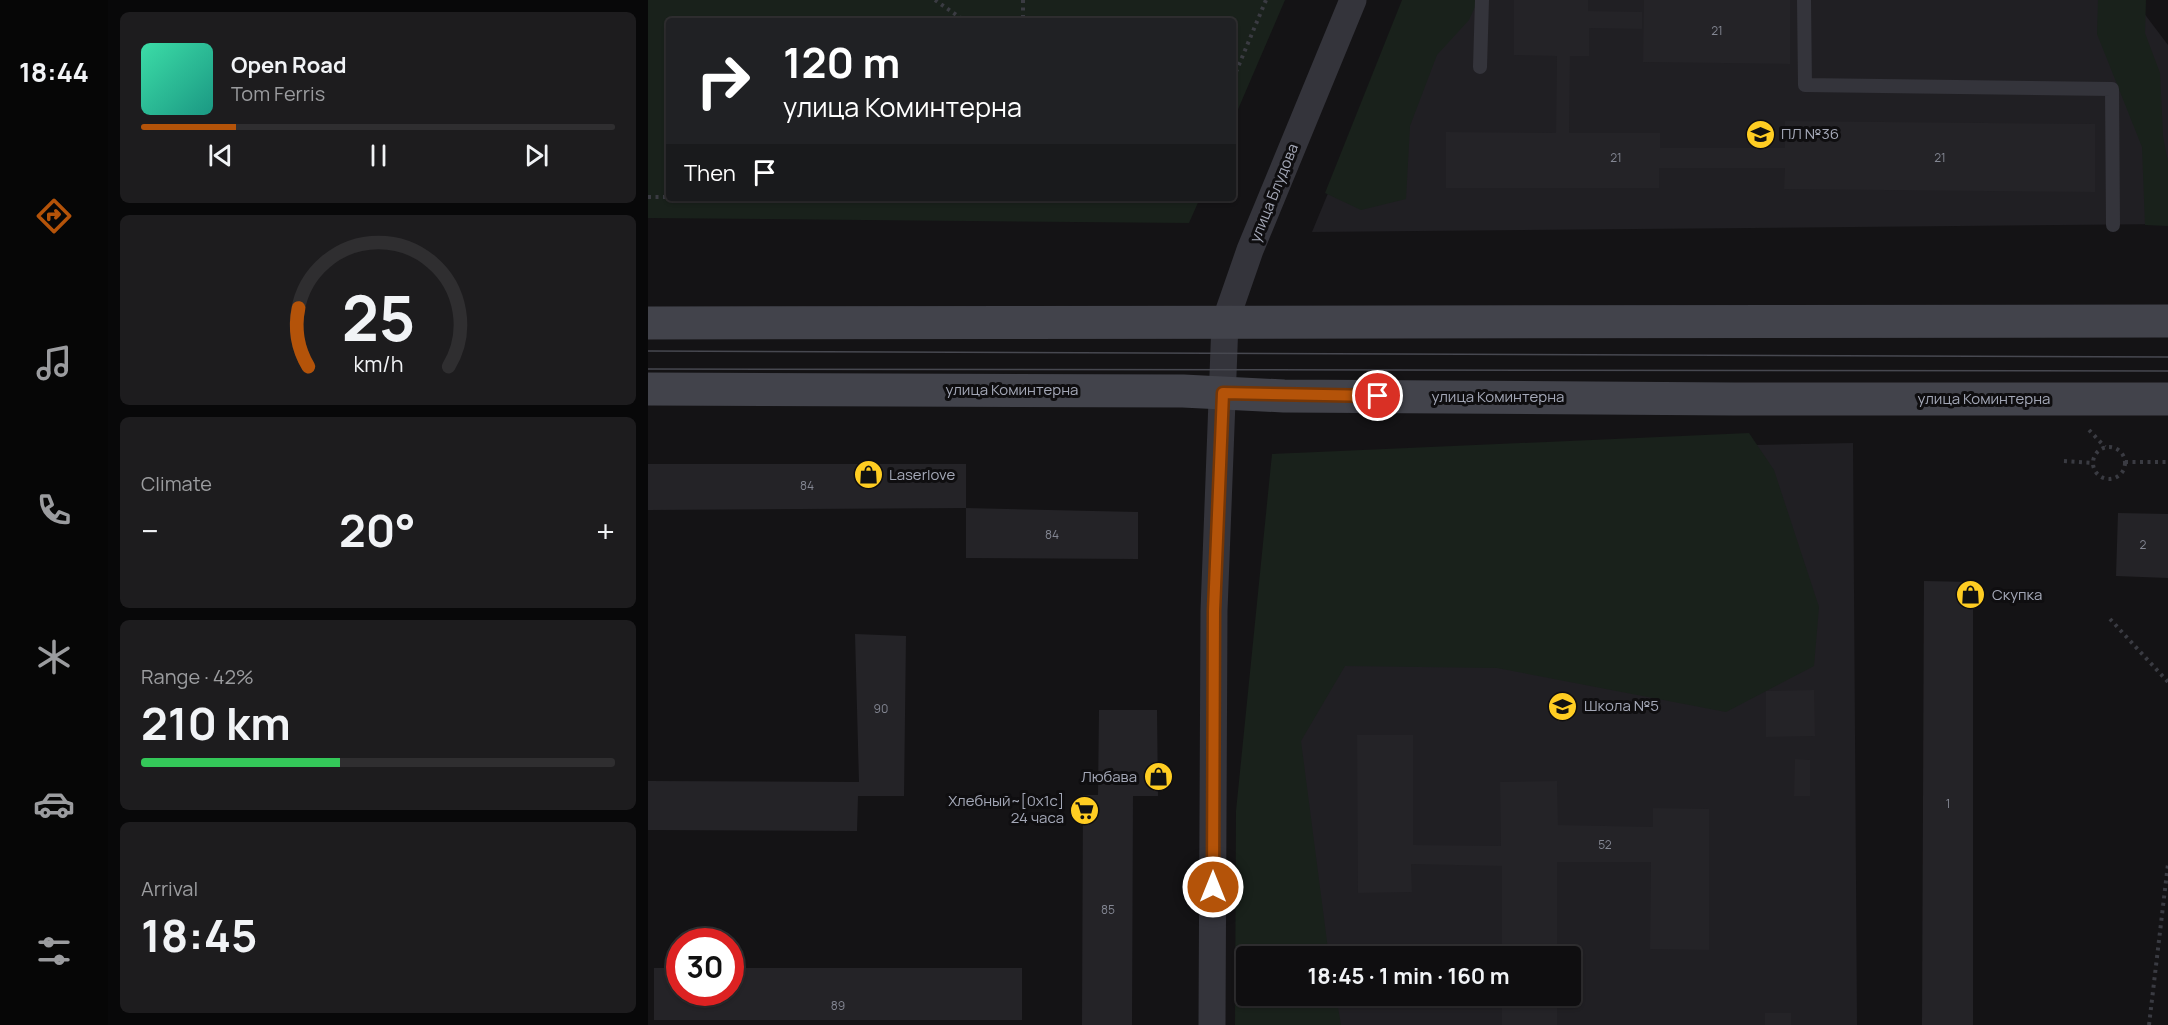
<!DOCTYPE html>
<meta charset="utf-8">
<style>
:root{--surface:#0f0e10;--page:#1d1c1e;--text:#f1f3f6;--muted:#9b9c9f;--line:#2f2e30;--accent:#b45309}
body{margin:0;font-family:Manrope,sans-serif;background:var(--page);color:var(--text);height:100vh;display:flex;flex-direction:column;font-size:22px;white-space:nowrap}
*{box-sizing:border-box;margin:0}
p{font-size:20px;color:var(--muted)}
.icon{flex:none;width:33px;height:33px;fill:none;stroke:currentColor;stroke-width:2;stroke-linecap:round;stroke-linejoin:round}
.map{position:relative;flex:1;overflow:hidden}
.sheet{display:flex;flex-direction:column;gap:12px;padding:12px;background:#080809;width:540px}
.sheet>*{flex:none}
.banner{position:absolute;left:18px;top:18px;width:570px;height:183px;border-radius:6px;box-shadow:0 2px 4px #0004,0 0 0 2px var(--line);background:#202124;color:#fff;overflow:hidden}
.speed{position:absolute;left:18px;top:928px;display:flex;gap:12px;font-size:30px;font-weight:700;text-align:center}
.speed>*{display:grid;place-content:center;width:78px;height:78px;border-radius:50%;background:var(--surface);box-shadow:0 2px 4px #0004,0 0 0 2px var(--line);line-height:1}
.speed .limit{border:9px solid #d22;background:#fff;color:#111}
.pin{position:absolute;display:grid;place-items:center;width:51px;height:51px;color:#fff;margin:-26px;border:3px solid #fff;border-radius:50%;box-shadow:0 2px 6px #0007}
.me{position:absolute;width:66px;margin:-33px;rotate:0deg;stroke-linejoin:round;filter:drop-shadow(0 0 4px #0008)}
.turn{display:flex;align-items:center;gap:21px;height:126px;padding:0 18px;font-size:27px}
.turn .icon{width:78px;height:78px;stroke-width:2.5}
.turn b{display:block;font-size:42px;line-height:51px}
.then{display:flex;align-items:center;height:57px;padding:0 18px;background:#0003;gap:12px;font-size:22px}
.big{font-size:45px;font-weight:700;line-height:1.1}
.sheet .card{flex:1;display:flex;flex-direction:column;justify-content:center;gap:9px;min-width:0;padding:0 21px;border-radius:9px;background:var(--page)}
.sheet .dial{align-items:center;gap:0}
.dial svg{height:156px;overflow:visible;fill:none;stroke:var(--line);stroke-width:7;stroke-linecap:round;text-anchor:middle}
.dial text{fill:var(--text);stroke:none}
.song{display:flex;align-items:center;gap:18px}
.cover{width:72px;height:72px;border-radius:9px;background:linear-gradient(135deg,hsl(160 70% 55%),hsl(170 70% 35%))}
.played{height:6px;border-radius:3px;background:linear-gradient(90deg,var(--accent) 20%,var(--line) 20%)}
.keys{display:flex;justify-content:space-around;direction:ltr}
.heat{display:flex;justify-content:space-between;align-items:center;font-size:33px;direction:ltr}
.charge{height:9px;border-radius:4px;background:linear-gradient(90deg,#34c759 42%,var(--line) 0)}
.trip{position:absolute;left:588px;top:946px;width:345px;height:60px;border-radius:6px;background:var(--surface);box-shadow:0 2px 4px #0004,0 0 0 2px var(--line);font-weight:700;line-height:60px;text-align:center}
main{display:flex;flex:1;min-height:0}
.dock{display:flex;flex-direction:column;width:108px;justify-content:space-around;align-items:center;background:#060606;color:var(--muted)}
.dock .icon{width:42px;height:42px}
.dock .current{color:var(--accent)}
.dock b{font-size:27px;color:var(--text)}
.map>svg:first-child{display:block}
.built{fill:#201f23}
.green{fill:#19211b}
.building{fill:#242327}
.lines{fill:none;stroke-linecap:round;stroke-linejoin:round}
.path{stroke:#3a3b42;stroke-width:4;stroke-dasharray:3 4.5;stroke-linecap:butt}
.lane{stroke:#34343b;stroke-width:14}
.street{stroke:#34343b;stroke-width:27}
.secondary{stroke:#42434b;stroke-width:33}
.tram{stroke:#474850;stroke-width:1.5}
.route-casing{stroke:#753606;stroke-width:15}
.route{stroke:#b45309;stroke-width:10}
.labels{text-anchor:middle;stroke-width:6;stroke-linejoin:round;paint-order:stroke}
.number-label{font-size:12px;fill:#848793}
.poi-label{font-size:15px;fill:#a4a8b7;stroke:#0f0e10;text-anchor:start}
.street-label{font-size:15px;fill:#a4a8b7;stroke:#0f0e10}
</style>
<main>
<nav class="dock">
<b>18:44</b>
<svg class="icon current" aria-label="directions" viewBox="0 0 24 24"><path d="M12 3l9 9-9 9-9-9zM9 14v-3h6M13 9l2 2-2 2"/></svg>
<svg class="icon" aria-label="music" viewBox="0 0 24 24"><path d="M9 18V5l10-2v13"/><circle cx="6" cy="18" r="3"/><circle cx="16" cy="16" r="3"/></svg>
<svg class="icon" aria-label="phone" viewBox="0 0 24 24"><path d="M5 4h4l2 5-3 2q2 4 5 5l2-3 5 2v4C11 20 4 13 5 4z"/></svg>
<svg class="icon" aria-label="climate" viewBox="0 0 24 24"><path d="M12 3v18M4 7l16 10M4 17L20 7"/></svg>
<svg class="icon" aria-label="car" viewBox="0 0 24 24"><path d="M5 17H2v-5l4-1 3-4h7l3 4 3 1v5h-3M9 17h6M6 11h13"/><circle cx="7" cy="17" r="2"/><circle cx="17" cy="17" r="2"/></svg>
<svg class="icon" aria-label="filters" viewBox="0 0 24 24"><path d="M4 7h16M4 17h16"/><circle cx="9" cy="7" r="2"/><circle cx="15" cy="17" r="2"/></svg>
</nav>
<section class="sheet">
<div class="card">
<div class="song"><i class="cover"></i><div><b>Open Road</b><p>Tom Ferris</p></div></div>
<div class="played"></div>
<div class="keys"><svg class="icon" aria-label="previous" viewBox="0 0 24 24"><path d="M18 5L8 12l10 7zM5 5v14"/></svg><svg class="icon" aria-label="pause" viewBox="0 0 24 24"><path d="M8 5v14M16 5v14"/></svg><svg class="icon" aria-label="next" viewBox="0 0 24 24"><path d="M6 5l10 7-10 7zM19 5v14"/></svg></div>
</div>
<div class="card dial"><svg viewBox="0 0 100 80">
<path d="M14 69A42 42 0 1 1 86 69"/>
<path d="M14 69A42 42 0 0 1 9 39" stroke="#b45309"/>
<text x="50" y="56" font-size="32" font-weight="700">25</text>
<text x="50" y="72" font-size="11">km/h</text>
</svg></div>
<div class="card"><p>Climate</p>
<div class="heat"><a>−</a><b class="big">20°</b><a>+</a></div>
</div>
<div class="card"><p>Range · 42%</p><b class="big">210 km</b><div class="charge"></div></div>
<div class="card"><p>Arrival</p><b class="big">18:45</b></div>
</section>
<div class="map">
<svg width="1520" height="1025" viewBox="0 0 1520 1025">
<rect width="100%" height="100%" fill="#141315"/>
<g class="built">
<path d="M760,0H1486L1520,45V224L664,232Z"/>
<path d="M1205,443L1209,1025H621V996H922V957H621L624,454Z"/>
</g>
<g class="green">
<path d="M0,0H637L585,121V21H21V198H552L541,223L0,218Z"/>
<path d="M754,0H830L821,20L789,55L762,126L758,199L713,210L677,193Z"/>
<path d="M1450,0H1498L1497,33L1512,73L1515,136L1520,162V226L1497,225L1494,147L1449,34Z"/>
<path d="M1101,433L1126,470L1171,607L1166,666L1078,712L849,668L697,666L653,741L681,957H598V996H688L693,1025H587L588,811L624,454Z"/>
</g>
<g class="building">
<path d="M866,0H940V11L994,12V29L941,28V56H922L921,133H1012V148H1137V121L1447,124V192L1136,189L1137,168H1011V188H798V132L908,133L909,56L866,55Z"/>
<path d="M996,0H1142V64L995,62Z"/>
<path d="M0,464H318V508L0,510Z"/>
<path d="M318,508L490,512V559L318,558Z"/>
<path d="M1470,513L1520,514V578L1468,576Z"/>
<path d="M1276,581L1325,582V1025H1274Z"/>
<path d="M207,634L258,636L256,796H210L209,831L0,830V781L211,782Z"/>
<path d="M1166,690L1167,736L1118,737V691Z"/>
<path d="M451,710H509L510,796H485L484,1025H434L435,795H450Z"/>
<path d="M709,735H765V845L853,846L852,782L909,781L910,825L1005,827V808L1061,809V950L1002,949L1003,862H909V957H854V866L763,864L764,892L710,893Z"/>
<path d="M1147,759L1162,760V796H1146Z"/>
<path d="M6,968H32V993H82V968H374V1020H6Z"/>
<rect x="854" y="996" width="55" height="29"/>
<rect x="1117" y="1013" width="26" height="12"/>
</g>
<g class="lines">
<g class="path">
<path d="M287,0L317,21"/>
<path d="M375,0V21"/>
<path d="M585,79L618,0"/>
<path d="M0,197H21"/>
<path d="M164,198L533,201L535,198"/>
<path d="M1441,430L1457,447"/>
<circle cx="1461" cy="463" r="16"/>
<path d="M1416,461L1445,463"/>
<path d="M1477,462H1520"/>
<path d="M1462,619L1520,682"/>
<path d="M1501,1025L1520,864"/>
</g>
<g class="lane">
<path d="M1156,0L1157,85L1464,89L1465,225"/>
<path d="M832,67L834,0"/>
</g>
<path class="street" d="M564,1025L566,611L577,322L602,250L705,0"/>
<g class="secondary">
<path d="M0,323L1520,321"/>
<path d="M0,389L535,391L636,396L1086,399H1520"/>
</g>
<g class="tram">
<path d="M0,351L1520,357"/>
<path d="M0,369L1520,371"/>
</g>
</g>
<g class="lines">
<defs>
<path id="route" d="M565,887L566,611L575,393L730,396"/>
</defs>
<use href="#route" class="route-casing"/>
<use href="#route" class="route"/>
</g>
<defs>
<symbol id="university-disc" viewBox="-11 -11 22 22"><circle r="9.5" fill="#ffcd22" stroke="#0f0e10"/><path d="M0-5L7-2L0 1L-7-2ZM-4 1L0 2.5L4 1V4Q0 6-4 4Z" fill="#111"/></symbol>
<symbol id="shop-disc" viewBox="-11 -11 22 22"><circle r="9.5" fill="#ffcd22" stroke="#0f0e10"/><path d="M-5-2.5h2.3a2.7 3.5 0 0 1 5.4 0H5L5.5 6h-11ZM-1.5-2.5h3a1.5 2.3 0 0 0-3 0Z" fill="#111"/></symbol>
<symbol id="school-disc" viewBox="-11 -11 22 22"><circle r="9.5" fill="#ffcd22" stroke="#0f0e10"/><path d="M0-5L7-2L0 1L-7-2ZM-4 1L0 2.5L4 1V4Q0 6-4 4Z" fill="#111"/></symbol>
<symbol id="supermarket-disc" viewBox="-11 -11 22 22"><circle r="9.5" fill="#ffcd22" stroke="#0f0e10"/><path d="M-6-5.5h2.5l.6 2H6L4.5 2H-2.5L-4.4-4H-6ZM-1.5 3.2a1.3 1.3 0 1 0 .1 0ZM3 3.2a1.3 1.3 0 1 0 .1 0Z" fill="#111"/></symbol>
</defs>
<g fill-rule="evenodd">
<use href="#university-disc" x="1096" y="118" width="33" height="33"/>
<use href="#shop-disc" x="204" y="458" width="33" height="33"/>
<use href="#shop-disc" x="1306" y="578" width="33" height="33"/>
<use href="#school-disc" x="898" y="690" width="33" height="33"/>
<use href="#shop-disc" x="494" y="760" width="33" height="33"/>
<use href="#supermarket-disc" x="420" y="794" width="33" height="33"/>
</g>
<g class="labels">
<g class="number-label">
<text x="1069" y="35">21</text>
<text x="968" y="162">21</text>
<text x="1292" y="162">21</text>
<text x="159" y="490">84</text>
<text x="404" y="539">84</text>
<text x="1495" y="549">2</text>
<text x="233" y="713">90</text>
<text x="1300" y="808">1</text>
<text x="957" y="849">52</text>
<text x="460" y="914">85</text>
<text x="190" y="1010">89</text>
</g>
<g class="poi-label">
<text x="1133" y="139">ПЛ №36</text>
<text x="241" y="480">Laserlove</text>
<text x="1344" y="600">Скупка</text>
<text x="936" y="711">Школа №5</text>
<text x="489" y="782" text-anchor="end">Любава</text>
<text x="416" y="806" text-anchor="end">Хлебный~[0x1c]<tspan x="416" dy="17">24 часа</tspan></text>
</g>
<g class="street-label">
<text transform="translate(626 193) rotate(-68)" y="5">улица Блудова</text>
<text x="364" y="395">улица Коминтерна</text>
<text x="850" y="402">улица Коминтерна</text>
<text x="1336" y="404">улица Коминтерна</text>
</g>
</g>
</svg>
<div class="speed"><div class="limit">30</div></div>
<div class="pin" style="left:730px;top:396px;background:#d93025"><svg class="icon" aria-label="arrive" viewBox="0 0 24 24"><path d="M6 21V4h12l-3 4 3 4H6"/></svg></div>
<svg class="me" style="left:565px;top:887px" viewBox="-20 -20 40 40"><circle r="17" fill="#b45309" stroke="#fff" stroke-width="3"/><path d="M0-11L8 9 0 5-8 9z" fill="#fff"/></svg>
<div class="trip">18:45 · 1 min · 160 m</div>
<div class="banner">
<div class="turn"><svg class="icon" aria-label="right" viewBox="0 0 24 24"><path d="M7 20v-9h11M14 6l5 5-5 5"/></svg><div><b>120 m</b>улица Коминтерна</div></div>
<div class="then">Then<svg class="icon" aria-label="arrive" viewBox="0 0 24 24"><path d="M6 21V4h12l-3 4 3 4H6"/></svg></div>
</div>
</div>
</main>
